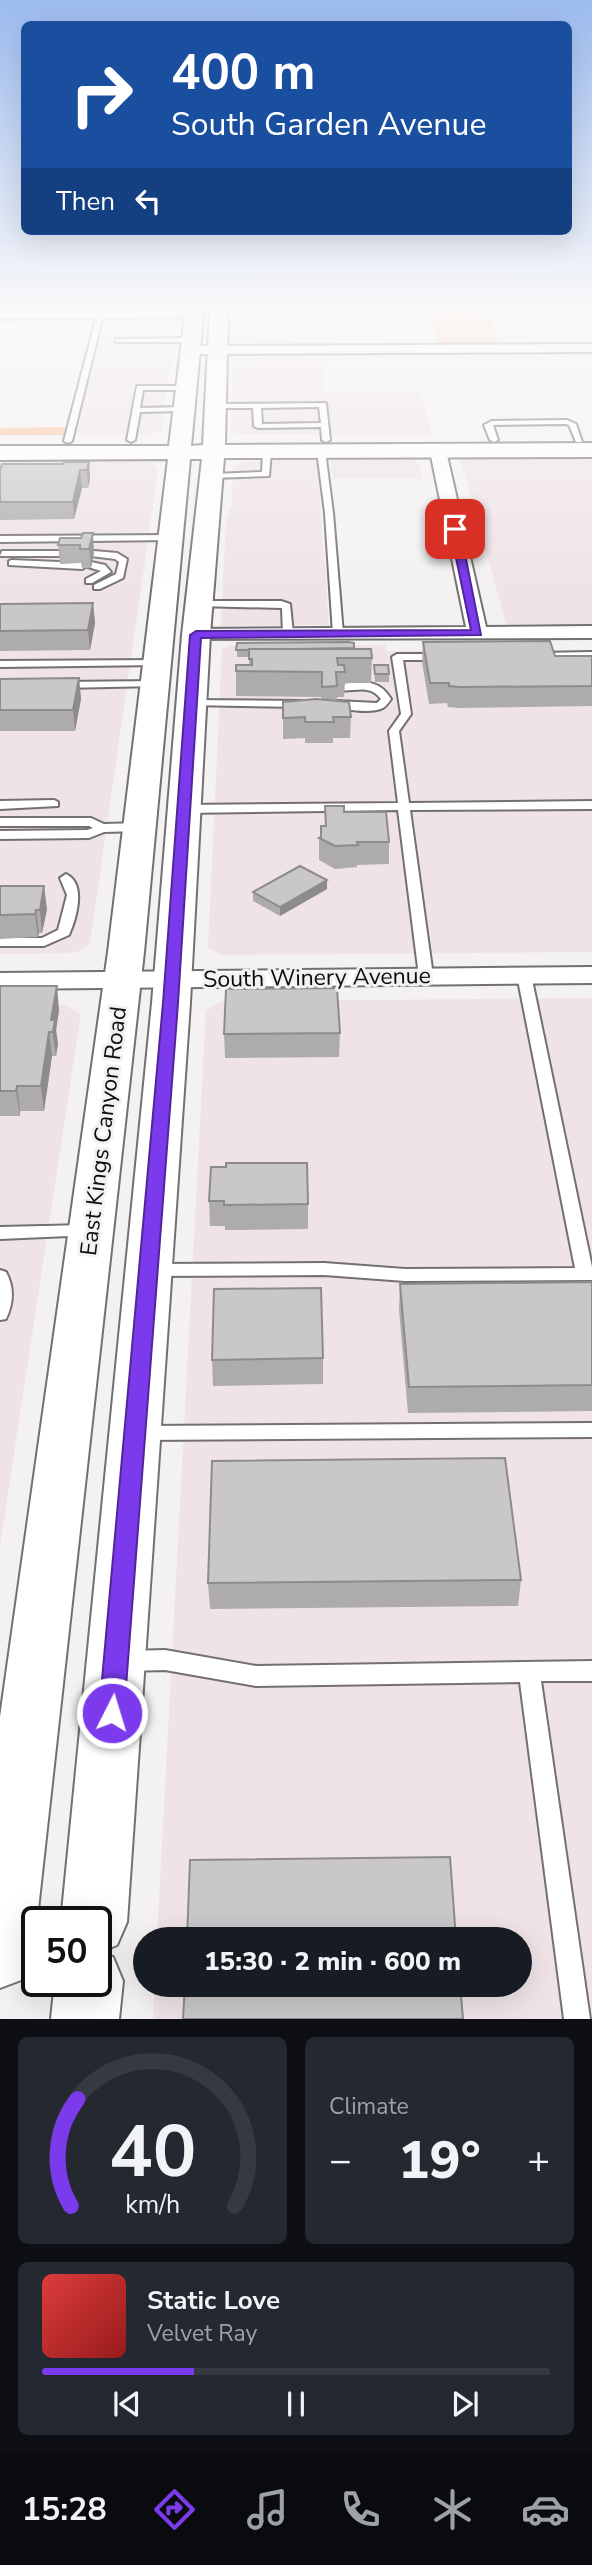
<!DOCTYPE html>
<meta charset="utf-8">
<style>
:root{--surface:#171b24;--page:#242831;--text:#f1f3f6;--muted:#9ea1a6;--line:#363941;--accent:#7c3aed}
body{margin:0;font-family:"Nunito Sans",sans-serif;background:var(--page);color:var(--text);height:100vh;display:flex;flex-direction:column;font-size:26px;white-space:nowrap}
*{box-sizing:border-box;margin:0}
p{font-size:23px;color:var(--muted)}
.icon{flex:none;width:38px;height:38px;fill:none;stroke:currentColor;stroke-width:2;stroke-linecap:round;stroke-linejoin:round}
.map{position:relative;height:2019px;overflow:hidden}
.side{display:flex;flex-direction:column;gap:18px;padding:18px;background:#0d0f14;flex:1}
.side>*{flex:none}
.hud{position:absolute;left:21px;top:21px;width:551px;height:214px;border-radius:10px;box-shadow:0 7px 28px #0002;background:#1a4fa0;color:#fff;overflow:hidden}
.speed{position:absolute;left:21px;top:1906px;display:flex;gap:14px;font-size:35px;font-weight:700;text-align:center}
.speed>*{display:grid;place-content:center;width:91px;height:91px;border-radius:50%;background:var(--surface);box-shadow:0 7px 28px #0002;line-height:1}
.speed .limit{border:4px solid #111;border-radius:10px;background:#fff;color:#111}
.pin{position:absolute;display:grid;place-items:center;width:60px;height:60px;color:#fff;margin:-30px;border-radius:14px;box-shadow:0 4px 10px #0006}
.me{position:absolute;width:77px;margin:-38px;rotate:5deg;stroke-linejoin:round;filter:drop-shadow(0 0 5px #0008)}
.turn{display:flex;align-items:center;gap:24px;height:147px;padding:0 35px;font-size:32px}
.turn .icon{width:91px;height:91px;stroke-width:2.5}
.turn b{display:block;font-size:49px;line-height:60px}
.then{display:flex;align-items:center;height:66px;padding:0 35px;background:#0003;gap:14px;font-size:26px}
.big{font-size:52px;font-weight:800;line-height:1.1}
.side .tile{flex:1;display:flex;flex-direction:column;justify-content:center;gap:10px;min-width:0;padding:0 24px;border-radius:10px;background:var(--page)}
.side .dial{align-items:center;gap:0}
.dial svg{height:182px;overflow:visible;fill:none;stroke:var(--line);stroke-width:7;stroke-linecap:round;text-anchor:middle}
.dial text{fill:var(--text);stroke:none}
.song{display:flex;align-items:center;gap:21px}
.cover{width:84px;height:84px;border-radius:10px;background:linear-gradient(135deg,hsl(0 70% 55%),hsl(0 70% 35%))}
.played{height:7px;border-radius:4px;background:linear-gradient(90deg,var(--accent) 30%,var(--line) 30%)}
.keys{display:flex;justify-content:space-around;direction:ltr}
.heat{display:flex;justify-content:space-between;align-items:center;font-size:38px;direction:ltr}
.side .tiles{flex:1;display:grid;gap:18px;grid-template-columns:1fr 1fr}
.tile:last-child{grid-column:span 2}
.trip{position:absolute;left:133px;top:1927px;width:399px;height:70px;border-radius:35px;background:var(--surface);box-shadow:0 7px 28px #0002;font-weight:800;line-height:70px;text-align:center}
.tab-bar{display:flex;height:112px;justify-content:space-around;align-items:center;background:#090b0e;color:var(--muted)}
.tab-bar .icon{width:49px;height:49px}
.tab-bar .current{color:var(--accent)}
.tab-bar b{font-size:32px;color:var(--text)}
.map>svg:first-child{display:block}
.built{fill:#efe3e8}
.green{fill:#fec199}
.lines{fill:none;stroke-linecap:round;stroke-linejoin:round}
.service-casing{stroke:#747072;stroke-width:4}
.minor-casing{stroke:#747072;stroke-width:4}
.secondary-casing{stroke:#747072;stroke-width:4}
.service{fill:#fff;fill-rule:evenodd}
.minor{fill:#fff;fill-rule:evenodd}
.secondary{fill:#fff;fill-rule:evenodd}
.wall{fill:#adabae}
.shaded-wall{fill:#8d8b8d}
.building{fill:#c9c7ca;stroke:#8d8b8d;stroke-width:2}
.route{fill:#7c3aed;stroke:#51269a;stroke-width:2}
.labels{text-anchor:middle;stroke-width:6;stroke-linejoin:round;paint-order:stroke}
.street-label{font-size:23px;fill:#0e0c0d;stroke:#f4f1f2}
</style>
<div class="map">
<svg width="592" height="2019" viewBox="0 0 592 2019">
<rect width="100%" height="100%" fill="#f4f1f2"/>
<g class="built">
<path d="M234,307H334L335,314H317L320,344H233Z"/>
<path d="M176,319L162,431L149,435H76L104,320Z"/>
<path d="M233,355H321L325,393L421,392L432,435L236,434L231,430Z"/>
<path d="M468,458H592V624H506L461,461Z"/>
<path d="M136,459L153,462L158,470L90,943L78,952L70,953L0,954V460Z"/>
<path d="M317,459L329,625L221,626L226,521L232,504L233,467L248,461Z"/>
<path d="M331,459H416L423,479H333Z"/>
<path d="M385,645L386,651L592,650V952L222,955L208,947L222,649L229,646Z"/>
<path d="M592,998V2019H153L155,1985L520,1984V1939H157L206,1010L222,1001Z"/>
<path d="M0,1005H65L81,1014L0,1546Z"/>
</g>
<g class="green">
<path d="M390,307H475L477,313H488L499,343H439L431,313H392Z"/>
<path d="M66,427L64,435H0V428Z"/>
</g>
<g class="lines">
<defs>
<g id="service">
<path d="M99,307H105L72,441L68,443L64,441Z"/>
<path d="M223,307H318L253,311L216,309Z"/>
<path d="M117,339L192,338L195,340L192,342H115Z"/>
<path d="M137,386H190L187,390H143L140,408L185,407L189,409L185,411L140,412L135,440L131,442L127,440Z"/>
<path d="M326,403L330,440L326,442L322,440L321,427L258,428L254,426L253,408H217L213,406L217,404ZM319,407L321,423L262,424L261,408Z"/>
<path d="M567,420L576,424L582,442H576L569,425L566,424L493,425L498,440L494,442L490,440L484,425L492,421Z"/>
<path d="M267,449L271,451L269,476L212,478L208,476L212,474L262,472L263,451Z"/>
<path d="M321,449L325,451L333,513L343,634L338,637L333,634L325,513L317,451Z"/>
<path d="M175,535V539L172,540L0,542V536Z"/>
<path d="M77,551L80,552V556H0L2,551Z"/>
<path d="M94,551L117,553L127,559L123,578L100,589H94V585L116,574L119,562L115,559L91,556V552Z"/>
<path d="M12,560L82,563L87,566L82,569L9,565V561Z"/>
<path d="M91,562L105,565L111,572L92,583H86V579L101,571L88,567V563Z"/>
<path d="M199,601H281L290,604L293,634L288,637L283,634L282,608L196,606V602Z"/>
<path d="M592,652V658L537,659L532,656L537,653Z"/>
<path d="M397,654H440L445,657L440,660H403L411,714L399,731L409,803L592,801V809L410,810L433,976L426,980L419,976L398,810L183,813L177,809L183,805L398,803L389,731L401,714L392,657Z"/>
<path d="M157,660L161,661V665L0,667V661Z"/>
<path d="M155,681L159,682V686L61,688L56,685L61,682Z"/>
<path d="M365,682C378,684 384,688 391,699C389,702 386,706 383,708C371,714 341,710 331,704L336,701L377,703L381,699C367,680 347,697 332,687L337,684Z"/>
<path d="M191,700L301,701L306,704L301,707L187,705L186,703Z"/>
<path d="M54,800L58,802V806L0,809V801Z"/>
<path d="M0,818H91L104,824L139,823L145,827L139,831L104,832L89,838L0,839V831L87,830L93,828L89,826H0Z"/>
<path d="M66,874C87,884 76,919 69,935L44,946H0V938H42L58,930L67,895L60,878Z"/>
<path d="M524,971L531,975L592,1267V1280L405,1281L324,1275L154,1276L148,1274L146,1270L148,1266L154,1264L324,1263L405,1269L575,1268L517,975Z"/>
<path d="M86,1225L92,1227L94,1231L92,1235L0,1239V1227Z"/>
<path d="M0,1270L6,1272C14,1287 14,1302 6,1319L0,1320Z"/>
<path d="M592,1423V1437L142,1440L135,1438L133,1433L135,1428L142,1426Z"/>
<path d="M165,1650L256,1666L592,1661V1681H541L590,2019H564L520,1682L256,1686L165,1670L128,1671L121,1668L117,1661L121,1654L128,1651Z"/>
</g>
<g id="minor">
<path d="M194,310L200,314L199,317L0,319V311Z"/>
<path d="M592,344V352L191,354L184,350L191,346Z"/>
<path d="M438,446L446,451L486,627L592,626V638L189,639L186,635L189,631L196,629L466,627L430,451Z"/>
<path d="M592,967V983L0,989V973Z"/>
</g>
<path id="secondary" d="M186,307H204L191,446L203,445L210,307H228L225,445L592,443V457L224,458L210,635L190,1003L127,1922L117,1945L101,1952L113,1957L123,1981L119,2019H51L55,1981H96V1922H61L152,1003L182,635L202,459H190L144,952L33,1955L24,1979L0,1988V1717L108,952L168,459L0,460V446H169Z"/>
</defs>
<use href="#service" class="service-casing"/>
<use href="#minor" class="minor-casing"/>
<use href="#secondary" class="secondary-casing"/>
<use href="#service" class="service"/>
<use href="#minor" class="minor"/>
<use href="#secondary" class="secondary"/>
</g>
<g class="wall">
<path d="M89,462L90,479L88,488H82L74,519L0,520V471Z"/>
<path d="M81,538L94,552L91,568H82L81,563L60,564L58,545Z"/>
<path d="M93,603L95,623L90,650L0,651V604Z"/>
<path d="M423,642L555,656H592V706L459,708L448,707L447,703L429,704L422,662Z"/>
<path d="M237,643L354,649L372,658L371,683H345L344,697H337V701L351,717L350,738H333V743H305V738L283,739V702L322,700L321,697L236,696V665H249V657H237Z"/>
<path d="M374,665L389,674V682H375Z"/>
<path d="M79,678L81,699L75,731H0V679Z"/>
<path d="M325,806L344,812L389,842V864L357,865V867L335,869L319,860V838L321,837V826H325Z"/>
<path d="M0,886L47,909L42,933H39L38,937L0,939Z"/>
<path d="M327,889L280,916L253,901V892Z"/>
<path d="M0,986L59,1010L56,1030L58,1044L56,1056H52L44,1111H20V1116H0Z"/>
<path d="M340,1033L339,1057L225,1058L224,1034Z"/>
<path d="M209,1201L308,1204V1229L225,1230V1226H210Z"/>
<path d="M592,1282V1411L408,1413L399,1310L400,1284Z"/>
<path d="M323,1358V1384L213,1386L212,1360Z"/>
<path d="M521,1580L518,1606L210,1609L208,1583Z"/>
</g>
<g class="shaded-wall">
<path d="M89,462L90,479L88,488L87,470Z"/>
<path d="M80,470L82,488L74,519L73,502Z"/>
<path d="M93,533L94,552L91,568L89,549Z"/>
<path d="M93,603L95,623L90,650L88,630Z"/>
<path d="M79,678L81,699L75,731L73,710Z"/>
<path d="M327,880V889L280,916V907Z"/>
<path d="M44,886L47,909L42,933L40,910Z"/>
<path d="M36,910L39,933L38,937L35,914Z"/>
<path d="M57,986L59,1010L56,1030L58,1044L56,1056L51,1020Z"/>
<path d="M49,1032L52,1056L44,1111L41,1086Z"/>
<path d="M17,1086L20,1111V1116L16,1091Z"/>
</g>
<g class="building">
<path d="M64,462H89L87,470H80L73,502H0V471L2,464H63Z"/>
<path d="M83,533H93L89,549H80V545H58L60,538H81Z"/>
<path d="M93,603L88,630L0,631V604Z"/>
<path d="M550,641L555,656H592V686L460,687L449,686V683H430L423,642Z"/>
<path d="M349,642L354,643V648L236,650L237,643Z"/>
<path d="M249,649H371L372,658H337L338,665H344L345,672H336L337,686L322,687V672L236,671V665H252V659H249Z"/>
<path d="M374,665H388L389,674H375Z"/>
<path d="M79,678L73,710H0V679Z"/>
<path d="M316,699L349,702L351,717H333L334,722H305V717L283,718V702Z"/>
<path d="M325,806H344V812H386L389,842H357L358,845L335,846L319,838L321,837V826H326Z"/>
<path d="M300,866L327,880L280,907L253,892Z"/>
<path d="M0,886H44L40,910H36L35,914L0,915Z"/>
<path d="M0,986H57L51,1020H55L53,1032H49L41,1086H17L16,1091H0Z"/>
<path d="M337,988L340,1033L224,1034L226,989Z"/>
<path d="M226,1163H307L308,1204L224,1205V1201H209L211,1167H226Z"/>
<path d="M592,1282V1385L409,1387L400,1284Z"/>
<path d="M321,1288L323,1358L212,1360L214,1289Z"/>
<path d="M505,1458L521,1580L208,1583L212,1461Z"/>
<path d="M450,1857L456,1939H187L190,1860Z"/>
<path d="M185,1984H460L463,2019H183Z"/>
</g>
<linearGradient id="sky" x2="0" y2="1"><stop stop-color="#9cbbef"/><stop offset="0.52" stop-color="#faf9f9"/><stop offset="1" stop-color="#faf9f9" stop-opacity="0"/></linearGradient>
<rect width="592" height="590" fill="url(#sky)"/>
<path class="route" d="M455,526L460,529L481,635L201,638L178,1003L124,1713L120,1721L112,1725L103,1721L99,1713L163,1003L190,635L196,631L471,630L450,529Z"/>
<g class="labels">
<g class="street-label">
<text transform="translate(317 977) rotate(-1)" y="8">South Winery Avenue</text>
<text transform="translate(103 1131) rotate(-83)" y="8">East Kings Canyon Road</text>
</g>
</g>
</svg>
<div class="speed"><div class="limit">50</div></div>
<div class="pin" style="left:455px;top:529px;background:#d93025"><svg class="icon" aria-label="arrive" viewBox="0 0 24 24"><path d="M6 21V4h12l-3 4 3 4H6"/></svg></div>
<svg class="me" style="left:112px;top:1713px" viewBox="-20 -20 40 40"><circle r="17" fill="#7c3aed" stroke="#fff" stroke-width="3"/><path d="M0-11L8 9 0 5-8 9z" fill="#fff"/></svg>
<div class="trip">15:30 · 2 min · 600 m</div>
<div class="hud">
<div class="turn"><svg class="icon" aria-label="right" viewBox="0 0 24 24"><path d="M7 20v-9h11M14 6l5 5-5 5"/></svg><div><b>400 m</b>South Garden Avenue</div></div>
<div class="then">Then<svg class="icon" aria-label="left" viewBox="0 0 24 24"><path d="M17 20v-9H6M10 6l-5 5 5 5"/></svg></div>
</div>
</div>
<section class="side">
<div class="tiles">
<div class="tile dial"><svg viewBox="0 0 100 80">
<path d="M14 69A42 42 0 1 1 86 69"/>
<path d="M14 69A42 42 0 0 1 17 22" stroke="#7c3aed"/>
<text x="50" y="56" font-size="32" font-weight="700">40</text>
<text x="50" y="72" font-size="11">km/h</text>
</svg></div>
<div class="tile"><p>Climate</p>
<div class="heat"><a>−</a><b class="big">19°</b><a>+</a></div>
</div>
<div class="tile">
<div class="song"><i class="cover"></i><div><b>Static Love</b><p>Velvet Ray</p></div></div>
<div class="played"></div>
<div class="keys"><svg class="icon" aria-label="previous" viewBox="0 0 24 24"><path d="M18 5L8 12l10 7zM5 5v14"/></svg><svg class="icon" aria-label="pause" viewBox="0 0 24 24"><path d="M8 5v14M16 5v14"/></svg><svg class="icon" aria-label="next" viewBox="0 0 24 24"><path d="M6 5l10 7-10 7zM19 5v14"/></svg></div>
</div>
</div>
</section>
<nav class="tab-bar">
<b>15:28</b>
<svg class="icon current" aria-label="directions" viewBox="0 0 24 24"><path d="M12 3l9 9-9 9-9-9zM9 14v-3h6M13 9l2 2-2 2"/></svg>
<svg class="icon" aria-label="music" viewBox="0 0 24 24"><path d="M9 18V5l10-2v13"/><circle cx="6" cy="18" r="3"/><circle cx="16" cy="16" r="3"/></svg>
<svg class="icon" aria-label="phone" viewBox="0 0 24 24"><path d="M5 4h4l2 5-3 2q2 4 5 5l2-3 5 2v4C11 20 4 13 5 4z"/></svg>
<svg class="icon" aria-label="climate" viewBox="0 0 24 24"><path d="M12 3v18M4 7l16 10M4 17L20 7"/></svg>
<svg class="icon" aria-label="car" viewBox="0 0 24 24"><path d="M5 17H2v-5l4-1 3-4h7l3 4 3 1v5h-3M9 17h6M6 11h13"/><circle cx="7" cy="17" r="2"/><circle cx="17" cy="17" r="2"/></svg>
</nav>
